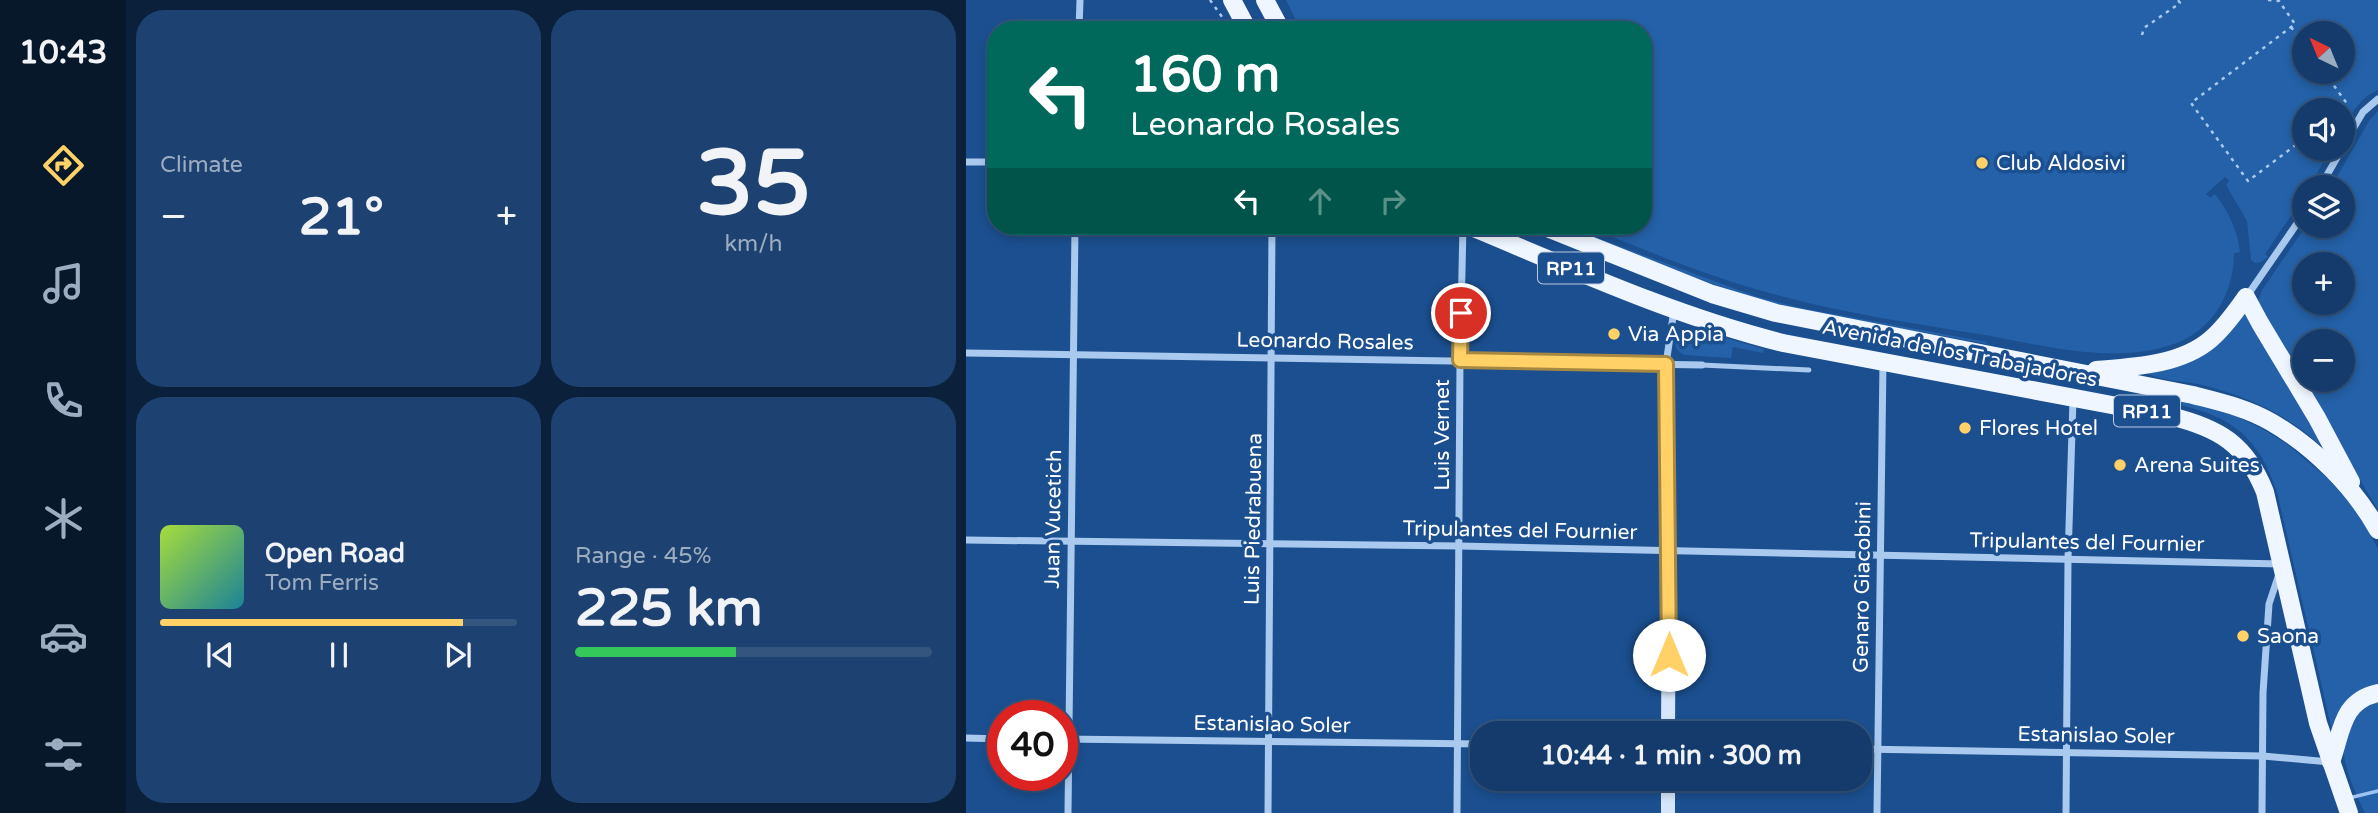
<!DOCTYPE html>
<meta charset="utf-8">
<style>
:root{--surface:#143b6b;--page:#1d4271;--text:#f1f3f6;--muted:#9dadc1;--line:#33557e;--accent:#ffd166}
body{margin:0;font-family:"Varela Round",sans-serif;background:var(--page);color:var(--text);height:100vh;display:flex;flex-direction:column;font-size:26px;white-space:nowrap}
*{box-sizing:border-box;margin:0}
p{font-size:23px;color:var(--muted)}
.icon{flex:none;width:38px;height:38px;fill:none;stroke:currentColor;stroke-width:2;stroke-linecap:round;stroke-linejoin:round}
.map{position:relative;flex:1;overflow:hidden}
.side{display:flex;flex-direction:column;gap:10px;padding:10px;background:#0b203b;width:840px}
.side>*{flex:none}
.guide{position:absolute;left:21px;top:21px;width:665px;height:214px;border-radius:28px;box-shadow:0 4px 10px #0003,0 0 0 2px var(--line);background:#00695c;color:#fff;overflow:hidden}
.needle{width:46px;rotate:317deg}
.controls{position:absolute;left:1326px;top:21px;display:grid;gap:14px}
.controls a{display:grid;place-items:center;width:63px;height:63px;border-radius:50%;background:var(--surface);box-shadow:0 4px 10px #0003,0 0 0 2px var(--line);font-size:35px}
.speed{position:absolute;left:21px;top:700px;display:flex;gap:14px;font-size:35px;font-weight:700;text-align:center}
.speed>*{display:grid;place-content:center;width:91px;height:91px;border-radius:50%;background:var(--surface);box-shadow:0 4px 10px #0003,0 0 0 2px var(--line);line-height:1}
.speed .limit{border:10px solid #d22;background:#fff;color:#111}
.pin{position:absolute;display:grid;place-items:center;width:60px;height:60px;color:#fff;margin:-30px;border:4px solid #fff;border-radius:50%;box-shadow:0 2px 7px #0007}
.me{position:absolute;width:77px;margin:-38px;rotate:0deg;stroke-linejoin:round;filter:drop-shadow(0 0 5px #0008)}
.turn{display:flex;align-items:center;gap:24px;height:147px;padding:0 28px;font-size:32px}
.turn .icon{width:91px;height:91px;stroke-width:2.5}
.turn b{display:block;font-size:49px;line-height:60px}
.lanes{display:flex;align-items:center;height:66px;padding:0 28px;background:#0003;justify-content:center;gap:35px;direction:ltr}
.lanes .off{opacity:.35}
.big{font-size:52px;font-weight:700;line-height:1.1}
.side .card{flex:1;display:flex;flex-direction:column;justify-content:center;gap:10px;min-width:0;padding:0 24px;border-radius:28px;background:var(--page)}
.side .dial{align-items:center;gap:0}
.dial b{font-size:91px;line-height:1}
.song{display:flex;align-items:center;gap:21px}
.cover{width:84px;height:84px;border-radius:10px;background:linear-gradient(135deg,hsl(80 70% 55%),hsl(190 70% 35%))}
.played{height:7px;border-radius:4px;background:linear-gradient(90deg,var(--accent) 85%,var(--line) 85%)}
.keys{display:flex;justify-content:space-around;direction:ltr}
.heat{display:flex;justify-content:space-between;align-items:center;font-size:38px;direction:ltr}
.charge{height:10px;border-radius:5px;background:linear-gradient(90deg,#34c759 45%,var(--line) 0)}
.side .tiles{flex:1;display:grid;gap:10px;grid-template-columns:repeat(2,1fr)}
.trip{position:absolute;left:504px;top:721px;width:402px;height:70px;border-radius:28px;background:var(--surface);box-shadow:0 4px 10px #0003,0 0 0 2px var(--line);font-weight:700;line-height:70px;text-align:center}
main{display:flex;flex:1;min-height:0}
.tabs{display:flex;flex-direction:column;width:126px;justify-content:space-around;align-items:center;background:#08182b;color:var(--muted)}
.tabs .icon{width:49px;height:49px}
.tabs .active{color:var(--accent)}
.tabs b{font-size:32px;color:var(--text)}
.map>svg:first-child{display:block}
.green{fill:#2461a8;fill-rule:evenodd}
.lines{fill:none;stroke-linecap:round;stroke-linejoin:round}
.stream{stroke:#9cc4f0;stroke-width:3.5}
.path{stroke:#a9c9ee;stroke-width:2.5;stroke-dasharray:3.5 5;stroke-linecap:butt}
.lane{stroke:#a9c9ee;stroke-width:5}
.street{stroke:#a9c9ee;stroke-width:7}
.secondary{stroke:#d6e6fa;stroke-width:14}
.primary{stroke:#f0f6ff;stroke-width:18}
.route-casing{stroke:#a68842;stroke-width:18}
.route{stroke:#ffd166;stroke-width:12}
.poi-dot{fill:#ffd166;stroke:#1b4f8f;stroke-width:2.5}
.labels{text-anchor:middle;stroke-width:7;stroke-linejoin:round;paint-order:stroke}
.shield{fill:#1b4f8f;stroke:#bbcadd;stroke-width:2}
.shield-label{font-size:19px;font-weight:bold;fill:#fff}
.poi-label{font-size:21px;fill:#fff;stroke:#1b4f8f;text-anchor:start}
.street-label{font-size:21px;fill:#fff;stroke:#1b4f8f}
</style>
<main>
<nav class="tabs">
<b>10:43</b>
<svg class="icon active" aria-label="directions" viewBox="0 0 24 24"><path d="M12 3l9 9-9 9-9-9zM9 14v-3h6M13 9l2 2-2 2"/></svg>
<svg class="icon" aria-label="music" viewBox="0 0 24 24"><path d="M9 18V5l10-2v13"/><circle cx="6" cy="18" r="3"/><circle cx="16" cy="16" r="3"/></svg>
<svg class="icon" aria-label="phone" viewBox="0 0 24 24"><path d="M5 4h4l2 5-3 2q2 4 5 5l2-3 5 2v4C11 20 4 13 5 4z"/></svg>
<svg class="icon" aria-label="climate" viewBox="0 0 24 24"><path d="M12 3v18M4 7l16 10M4 17L20 7"/></svg>
<svg class="icon" aria-label="car" viewBox="0 0 24 24"><path d="M5 17H2v-5l4-1 3-4h7l3 4 3 1v5h-3M9 17h6M6 11h13"/><circle cx="7" cy="17" r="2"/><circle cx="17" cy="17" r="2"/></svg>
<svg class="icon" aria-label="filters" viewBox="0 0 24 24"><path d="M4 7h16M4 17h16"/><circle cx="9" cy="7" r="2"/><circle cx="15" cy="17" r="2"/></svg>
</nav>
<section class="side">
<div class="tiles">
<div class="card"><p>Climate</p>
<div class="heat"><a>−</a><b class="big">21°</b><a>+</a></div>
</div>
<div class="card dial"><b>35</b><p>km/h</p></div>
<div class="card">
<div class="song"><i class="cover"></i><div><b>Open Road</b><p>Tom Ferris</p></div></div>
<div class="played"></div>
<div class="keys"><svg class="icon" aria-label="previous" viewBox="0 0 24 24"><path d="M18 5L8 12l10 7zM5 5v14"/></svg><svg class="icon" aria-label="pause" viewBox="0 0 24 24"><path d="M8 5v14M16 5v14"/></svg><svg class="icon" aria-label="next" viewBox="0 0 24 24"><path d="M6 5l10 7-10 7zM19 5v14"/></svg></div>
</div>
<div class="card"><p>Range · 45%</p><b class="big">225 km</b><div class="charge"></div></div>
</div>
</section>
<div class="map">
<svg width="1412" height="813" viewBox="0 0 1412 813">
<rect width="100%" height="100%" fill="#1b4f8f"/>
<g class="green">
<path d="M320,0H1412V90C1396,96 1386,112 1377,128V110H1339V149H1365L1343,187H1339V195L1299,254L1302,257L1295,262L1289,263L1285,260L1281,221L1260,185L1263,181L1259,177L1240,194L1244,198L1249,194C1263,212 1271,229 1274,252L1268,253C1268,293 1247,330 1208,344C1149,365 1079,346 1019,335C951,324 882,314 815,296C748,279 683,252 620,226H677V30H335ZM1339,33H1377V72H1339Z"/>
<path d="M1412,111V510L1294,314L1292,301L1296,290L1340,226H1377V187H1365L1403,121ZM1339,264H1377V303H1339ZM1339,341H1377V380H1339Z"/>
<path d="M599,226L789,296L835,308L1021,342V344C944,330 865,319 790,298C725,279 662,251 599,226Z"/>
<path d="M1281,308L1357,444H1353C1316,412 1283,397 1236,385C1219,381 1198,381 1182,374C1191,369 1204,368 1214,365C1246,356 1263,334 1281,308Z"/>
<path d="M717,326L798,349L797,353L767,347L765,358L719,355C706,350 709,340 712,329Z"/>
<path d="M1175,395L1228,404L1269,416L1295,428L1321,444L1360,477L1384,503L1399,525L1412,549V687L1368,739L1311,492C1287,418 1244,410 1175,397Z"/>
<path d="M1412,696V813H1399C1388,790 1372,757 1379,731C1383,720 1396,708 1403,698Z"/>
</g>
<g class="lines">
<path class="stream" d="M1383,798L1412,791"/>
<g class="path">
<path d="M244,0L259,21"/>
<path d="M1302,0L1313,1L1329,24L1225,103L1282,181L1339,138"/>
<path d="M1325,27L1339,46"/>
<path d="M1176,35L1178,28L1214,3L1212,0"/>
<path d="M1358,72L1382,105L1376,110"/>
</g>
<path class="lane" d="M736,365L843,370"/>
<g class="street">
<path d="M113,30L114,0"/>
<path d="M1377,146L1397,112L1412,99"/>
<path d="M0,162H30"/>
<path d="M1354,187L1376,149"/>
<path d="M1281,296L1339,212"/>
<path d="M0,353L736,365"/>
<path d="M700,364L708,310"/>
<path d="M0,540L494,546L1315,564"/>
<path d="M0,738L37,739"/>
<path d="M96,739L516,744"/>
<path d="M894,749L1297,756L1364,762"/>
<path d="M102,813L109,226"/>
<path d="M302,813L306,226"/>
<path d="M491,813L494,360L497,226"/>
<path d="M911,813L917,362"/>
<path d="M1100,813L1102,559L1107,399"/>
<path d="M1296,813L1297,693L1303,604L1313,574"/>
</g>
<g class="secondary">
<path d="M700,364L703,551L702,733"/>
<path d="M702,813V779"/>
</g>
<g class="primary">
<path d="M266,0L282,30"/>
<path d="M299,0L315,30"/>
<path d="M503,226C606,269 709,316 817,343L1204,416C1253,428 1280,444 1299,492L1352,723L1383,813"/>
<path d="M576,226L746,294L810,313L1227,395C1254,402 1281,408 1305,422C1348,447 1388,487 1412,530"/>
<path d="M1130,370C1168,367 1215,365 1245,339C1259,327 1270,311 1280,297L1294,323L1351,418L1385,482"/>
<path d="M1365,762C1376,732 1375,701 1412,693"/>
</g>
</g>
<g class="lines">
<defs>
<path id="route" d="M495,313L494,360L700,364L703,655"/>
</defs>
<use href="#route" class="route-casing"/>
<use href="#route" class="route"/>
</g>
<g class="poi-dot">
<circle cx="1016" cy="163" r="7"/>
<circle cx="648" cy="334" r="7"/>
<circle cx="999" cy="428" r="7"/>
<circle cx="1154" cy="465" r="7"/>
<circle cx="1277" cy="636" r="7"/>
</g>
<g class="labels">
<g class="shield">
<rect x="572" y="252.5" width="66" height="31" rx="5"/>
<rect x="1148" y="395.5" width="66" height="31" rx="5"/>
</g>
<g class="shield-label">
<text x="605" y="275">RP11</text>
<text x="1181" y="418">RP11</text>
</g>
<g class="poi-label">
<text x="1030" y="170">Club Aldosivi</text>
<text x="662" y="341">Via Appia</text>
<text x="1013" y="435">Flores Hotel</text>
<text x="1168" y="472">Arena Suites</text>
<text x="1291" y="643">Saona</text>
</g>
<g class="street-label">
<text transform="translate(359 341) rotate(1)" y="7">Leonardo Rosales</text>
<text transform="translate(994 353) rotate(11)" y="7">Avenida de los Trabajadores</text>
<text transform="translate(476 435) rotate(-90)" y="7">Luis Vernet</text>
<text transform="translate(87 519) rotate(-89)" y="7">Juan Vucetich</text>
<text transform="translate(287 519) rotate(-89)" y="7">Luis Piedrabuena</text>
<text transform="translate(554 530) rotate(1)" y="7">Tripulantes del Fournier</text>
<text transform="translate(1121 542) rotate(1)" y="7">Tripulantes del Fournier</text>
<text transform="translate(896 587) rotate(-89)" y="7">Genaro Giacobini</text>
<text transform="translate(306 724) rotate(1)" y="7">Estanislao Soler</text>
<text transform="translate(1130 735) rotate(1)" y="7">Estanislao Soler</text>
</g>
</g>
</svg>
<div class="controls">
<a><svg class="needle" viewBox="-14 -14 28 28"><path d="M0-13l5 13h-10z" fill="#e53935"/><path d="M0 13l5-13h-10z" fill="#9dadc1"/></svg></a>
<a><svg class="icon" aria-label="sound" viewBox="0 0 24 24"><path d="M4 9h4l5-4v14l-5-4H4zM17 9q2 3 0 6"/></svg></a>
<a><svg class="icon" aria-label="layers" viewBox="0 0 24 24"><path d="M12 4l9 5-9 5-9-5zM3 14l9 5 9-5"/></svg></a>
<a>+</a>
<a>−</a>
</div>
<div class="speed"><div class="limit">40</div></div>
<div class="pin" style="left:495px;top:313px;background:#d93025"><svg class="icon" aria-label="arrive" viewBox="0 0 24 24"><path d="M6 21V4h12l-3 4 3 4H6"/></svg></div>
<svg class="me" style="left:703px;top:655px" viewBox="-20 -20 40 40"><circle r="19" fill="#fff"/><path d="M0-13L10 11 0 6-10 11z" fill="#ffd166"/></svg>
<div class="trip">10:44 · 1 min · 300 m</div>
<div class="guide">
<div class="turn"><svg class="icon" aria-label="left" viewBox="0 0 24 24"><path d="M17 20v-9H6M10 6l-5 5 5 5"/></svg><div><b>160 m</b>Leonardo Rosales</div></div>
<div class="lanes"><svg class="icon" aria-label="left" viewBox="0 0 24 24"><path d="M17 20v-9H6M10 6l-5 5 5 5"/></svg><svg class="icon off" aria-label="ahead" viewBox="0 0 24 24"><path d="M12 20V5M6 11l6-6 6 6"/></svg><svg class="icon off" aria-label="right" viewBox="0 0 24 24"><path d="M7 20v-9h11M14 6l5 5-5 5"/></svg></div>
</div>
</div>
</main>
